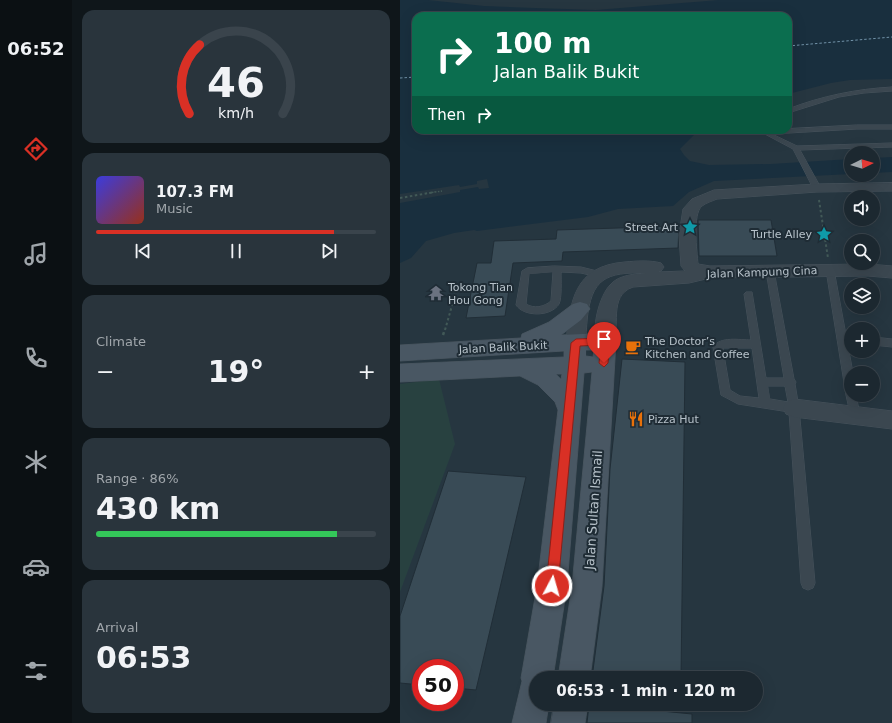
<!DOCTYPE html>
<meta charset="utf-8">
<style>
:root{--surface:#1c2830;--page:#29343c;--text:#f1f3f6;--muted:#a0a6ab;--line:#3a444c;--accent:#d93025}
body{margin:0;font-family:"DejaVu Sans",sans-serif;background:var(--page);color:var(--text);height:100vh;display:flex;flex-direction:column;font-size:15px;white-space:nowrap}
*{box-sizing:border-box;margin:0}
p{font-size:13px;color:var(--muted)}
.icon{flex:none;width:22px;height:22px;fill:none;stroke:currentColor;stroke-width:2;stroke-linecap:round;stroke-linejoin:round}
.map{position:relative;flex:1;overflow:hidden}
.side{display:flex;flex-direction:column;gap:10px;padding:10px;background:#0f161a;width:328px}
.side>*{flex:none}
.banner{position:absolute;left:12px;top:12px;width:380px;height:122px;border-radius:12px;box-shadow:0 4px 16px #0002,0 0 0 1px var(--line);background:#0b6e4f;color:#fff;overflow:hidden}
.needle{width:26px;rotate:85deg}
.fabs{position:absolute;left:444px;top:146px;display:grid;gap:8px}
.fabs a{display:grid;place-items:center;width:36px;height:36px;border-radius:50%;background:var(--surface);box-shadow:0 4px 16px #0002,0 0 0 1px var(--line);font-size:20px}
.speed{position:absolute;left:12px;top:659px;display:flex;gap:8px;font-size:20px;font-weight:700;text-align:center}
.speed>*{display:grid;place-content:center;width:52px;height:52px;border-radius:50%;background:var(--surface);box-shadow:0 4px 16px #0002,0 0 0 1px var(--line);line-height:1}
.speed .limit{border:6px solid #d22;background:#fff;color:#111}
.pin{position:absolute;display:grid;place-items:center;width:34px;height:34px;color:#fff;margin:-41px -17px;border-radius:50% 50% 50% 0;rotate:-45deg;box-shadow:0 0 4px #0007}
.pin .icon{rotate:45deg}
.me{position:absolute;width:44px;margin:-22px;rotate:6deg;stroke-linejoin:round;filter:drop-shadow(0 0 3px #0008)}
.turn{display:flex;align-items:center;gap:14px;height:84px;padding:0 16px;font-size:18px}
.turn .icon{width:52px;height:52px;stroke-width:2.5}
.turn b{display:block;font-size:28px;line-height:34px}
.then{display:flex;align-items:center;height:38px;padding:0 16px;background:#0003;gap:8px;font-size:15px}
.big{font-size:30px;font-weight:800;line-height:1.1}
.side .widget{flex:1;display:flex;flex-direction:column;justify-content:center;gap:6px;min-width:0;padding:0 14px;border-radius:12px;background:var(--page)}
.side .dial{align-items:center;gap:0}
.dial svg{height:104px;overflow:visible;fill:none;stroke:var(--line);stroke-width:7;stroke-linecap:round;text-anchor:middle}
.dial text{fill:var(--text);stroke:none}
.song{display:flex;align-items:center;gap:12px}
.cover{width:48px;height:48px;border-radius:6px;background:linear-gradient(135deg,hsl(240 70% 55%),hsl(10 70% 35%))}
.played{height:4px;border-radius:2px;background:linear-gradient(90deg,var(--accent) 85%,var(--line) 85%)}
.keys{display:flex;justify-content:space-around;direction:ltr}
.heat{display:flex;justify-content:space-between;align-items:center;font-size:22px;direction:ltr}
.charge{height:6px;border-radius:3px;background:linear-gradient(90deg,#34c759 86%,var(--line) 0)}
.trip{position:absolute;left:129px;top:671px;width:234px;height:40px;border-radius:20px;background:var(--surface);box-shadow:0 4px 16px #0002,0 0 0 1px var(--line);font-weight:800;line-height:40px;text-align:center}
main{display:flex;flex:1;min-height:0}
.dock{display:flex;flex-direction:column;width:72px;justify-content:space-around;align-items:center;background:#0b1013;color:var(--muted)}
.dock .icon{width:28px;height:28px}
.dock .current{color:var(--accent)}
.dock b{font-size:18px;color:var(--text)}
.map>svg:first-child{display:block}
.green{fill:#284140}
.water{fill:#192f3e}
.pier{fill:#263640}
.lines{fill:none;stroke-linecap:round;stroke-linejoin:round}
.ferry{stroke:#7192a8;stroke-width:1;stroke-dasharray:2.5 2;stroke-linecap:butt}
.building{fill:#394b56;stroke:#212e37}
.service-casing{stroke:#47535c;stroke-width:1}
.minor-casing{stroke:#47535c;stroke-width:1}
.secondary-casing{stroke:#47535c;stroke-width:1}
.path-far2{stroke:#425957;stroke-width:1.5;stroke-dasharray:1.5 1.5;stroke-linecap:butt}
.path-far1{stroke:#425957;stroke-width:2;stroke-dasharray:2.5 2.5;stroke-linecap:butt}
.path{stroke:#425957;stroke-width:2.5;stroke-dasharray:3 3;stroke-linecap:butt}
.service{fill:#3b4750;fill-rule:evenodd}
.minor{fill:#3b4750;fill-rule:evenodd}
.secondary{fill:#495763;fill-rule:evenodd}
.route{fill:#d93025;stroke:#8d1f18}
.labels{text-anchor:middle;stroke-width:4;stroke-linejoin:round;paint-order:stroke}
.poi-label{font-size:11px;fill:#b7c2ca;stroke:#1f2c35;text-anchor:start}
.street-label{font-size:11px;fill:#b7c2ca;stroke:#1f2c35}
.near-street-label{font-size:13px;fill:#b7c2ca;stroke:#1f2c35}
</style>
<main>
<nav class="dock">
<b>06:52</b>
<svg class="icon current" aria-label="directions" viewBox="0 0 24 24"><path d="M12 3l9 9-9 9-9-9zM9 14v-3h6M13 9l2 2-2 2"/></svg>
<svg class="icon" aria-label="music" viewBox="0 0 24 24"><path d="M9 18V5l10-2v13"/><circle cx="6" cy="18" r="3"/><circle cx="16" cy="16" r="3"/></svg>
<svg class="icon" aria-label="phone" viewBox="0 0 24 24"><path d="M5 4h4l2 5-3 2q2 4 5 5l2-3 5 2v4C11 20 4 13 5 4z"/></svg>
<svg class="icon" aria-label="climate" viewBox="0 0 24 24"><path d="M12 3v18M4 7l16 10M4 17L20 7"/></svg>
<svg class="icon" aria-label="car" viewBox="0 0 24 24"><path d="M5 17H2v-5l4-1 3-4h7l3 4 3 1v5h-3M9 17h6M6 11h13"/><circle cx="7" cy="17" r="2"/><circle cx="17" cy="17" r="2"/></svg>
<svg class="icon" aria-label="filters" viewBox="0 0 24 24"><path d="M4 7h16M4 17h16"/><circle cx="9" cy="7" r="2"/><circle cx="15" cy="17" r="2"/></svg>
</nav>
<section class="side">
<div class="widget dial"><svg viewBox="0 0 100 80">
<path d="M14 69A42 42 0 1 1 86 69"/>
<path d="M14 69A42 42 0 0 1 22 16" stroke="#d93025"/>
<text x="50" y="56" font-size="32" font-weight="700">46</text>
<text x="50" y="72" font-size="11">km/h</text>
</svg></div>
<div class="widget">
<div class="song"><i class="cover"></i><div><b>107.3 FM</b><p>Music</p></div></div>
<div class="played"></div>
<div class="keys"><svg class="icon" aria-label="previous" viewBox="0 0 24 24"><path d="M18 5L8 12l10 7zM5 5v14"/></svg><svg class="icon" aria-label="pause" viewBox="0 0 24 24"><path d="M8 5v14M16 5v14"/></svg><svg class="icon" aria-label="next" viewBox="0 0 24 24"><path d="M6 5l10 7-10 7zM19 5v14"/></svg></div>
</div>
<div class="widget"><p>Climate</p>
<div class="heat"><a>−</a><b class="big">19°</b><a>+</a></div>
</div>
<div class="widget"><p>Range · 86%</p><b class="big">430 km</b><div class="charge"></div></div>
<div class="widget"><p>Arrival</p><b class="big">06:53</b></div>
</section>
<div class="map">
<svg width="492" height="723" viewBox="0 0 492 723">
<rect width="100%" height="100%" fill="#263640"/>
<path class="green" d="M39,379L55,444L0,592V384Z"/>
<g class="water">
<path d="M0,0H28L84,6L135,8L196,10L319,0H492V79L450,80L431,83L388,94V16H16V130H303L296,133L280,149L284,155L290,161L309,165L371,164L451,159V174L314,181L289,192L273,206L218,209L188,217L77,231L74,230L54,233L26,241L11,258L0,263Z"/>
<path d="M492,157V172L473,173V158Z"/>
</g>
<path class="pier" d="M87,179L89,188L79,189L78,187L60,190V192L0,203V194L59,185L60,187L77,184V181Z"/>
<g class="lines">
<g class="ferry">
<path d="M388,46L492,37"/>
<path d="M0,78L16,77"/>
</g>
</g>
<g class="building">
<path d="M298,220H371L377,256H299Z"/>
<path d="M279,226L278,248L163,252L162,261L113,263L105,316L66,318L77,263H91L94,241L156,239L157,230Z"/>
<path d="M222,359L285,362L281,678H192L204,586L210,469Z"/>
<path d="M48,471L126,477L76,690L55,688V668H21V685L0,683V616Z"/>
<path d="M189,704L292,714V723H187Z"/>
</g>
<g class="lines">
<defs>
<g id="service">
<path d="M492,87V91L464,93L439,97L388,113V109C422,96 456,89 492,87Z"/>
<path d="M457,125H492V129H457L372,134L397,146L492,143V147L400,150L421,188L417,190L413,188L393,149L361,132L364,130H388V129Z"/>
<path d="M154,266L181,267L201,272L202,274L198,277L181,273L161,272C161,279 162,298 159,304C151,317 124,317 116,305L122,271L127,268ZM153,272L151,301C144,307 134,309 126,304L129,274Z"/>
<path d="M430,267L434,270L453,373H451V395H456L460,415L459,418L455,420L451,418L446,395L426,270Z"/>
<path d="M370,268L374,271L394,379L396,382L395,384L399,408L415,583L413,588L408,590L403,588L401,583L389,412L338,404L321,395L313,347C320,336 340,340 351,340L344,294L346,292H352L366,378H384L366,271ZM325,348H352L359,398L340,396L330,390L323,349ZM368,386H385L388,402L370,399Z"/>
<path d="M473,337L492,339V347L473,345Z"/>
</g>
<g id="minor">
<path d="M492,183V191L417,192L317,199C312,201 306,203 302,206C292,214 297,252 298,264L310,266L468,264L492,266V278L468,276L310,278L289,283L233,287C207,296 222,328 212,346L205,348L198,346C190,332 199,295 211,284C219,275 235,274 246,273C206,272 191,278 187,321C186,330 187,340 183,348L176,350L169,348L166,343C170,301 174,266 225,262C236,261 250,260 261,263L264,267L261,271L258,272L285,271L281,266L279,235L283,209L292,199L314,190L417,184Z"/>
<path d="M394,399L492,411V429L394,417L386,414L383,408L386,402Z"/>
</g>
<g id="secondary">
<path d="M180,302L187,304L190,309L181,320L161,335L205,333L213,335L216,341L202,586L190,678H158L172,586L192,372L184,373L167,586L153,678H136V704H149L146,723H112L122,681L121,678L137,586L158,410L155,402L138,385L120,376L0,382V364L164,357V351L0,361V345L121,338L122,334L149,322L173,304ZM186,350H194L193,357L186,356ZM156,374H162L161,379Z"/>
<path d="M154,704H188L185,723H151Z"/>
</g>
</defs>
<use href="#service" class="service-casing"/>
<use href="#minor" class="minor-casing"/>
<use href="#secondary" class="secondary-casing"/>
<path class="path-far2" d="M29,193L42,191"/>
<g class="path-far1">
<path d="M0,198L35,192"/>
<path d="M419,200L428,258"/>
<path d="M45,330L57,288"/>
</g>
<path class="path" d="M43,335L45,329"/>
<use href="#service" class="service"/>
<use href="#minor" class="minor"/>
<use href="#secondary" class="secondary"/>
</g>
<path class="route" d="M205,338L210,342L208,363L204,367L199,363L201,345L180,346L158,586L157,590L152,592L148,590L146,586L171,343L176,339Z"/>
<defs>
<symbol id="sight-bare" viewBox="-9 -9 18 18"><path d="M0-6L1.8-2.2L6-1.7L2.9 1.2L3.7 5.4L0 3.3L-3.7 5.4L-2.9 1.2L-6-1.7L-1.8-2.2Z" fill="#0f9aa8" stroke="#1f2c35" stroke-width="2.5" paint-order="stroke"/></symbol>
<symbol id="temple-bare" viewBox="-9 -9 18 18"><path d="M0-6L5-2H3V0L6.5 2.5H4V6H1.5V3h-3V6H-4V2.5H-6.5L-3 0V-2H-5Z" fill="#6b7280" stroke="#1f2c35" stroke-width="2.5" paint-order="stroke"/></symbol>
<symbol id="cafe-bare" viewBox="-9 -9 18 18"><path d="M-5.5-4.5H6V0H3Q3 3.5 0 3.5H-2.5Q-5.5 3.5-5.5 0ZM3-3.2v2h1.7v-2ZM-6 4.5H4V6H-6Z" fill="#e8710a" stroke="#1f2c35" stroke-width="2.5" paint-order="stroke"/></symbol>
<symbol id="restaurant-bare" viewBox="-9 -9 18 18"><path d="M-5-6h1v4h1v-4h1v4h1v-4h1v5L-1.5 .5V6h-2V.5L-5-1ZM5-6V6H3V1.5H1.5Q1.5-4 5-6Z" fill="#e8710a" stroke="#1f2c35" stroke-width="2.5" paint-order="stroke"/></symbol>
</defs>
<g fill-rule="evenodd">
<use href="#sight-bare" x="279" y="216" width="22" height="22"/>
<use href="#sight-bare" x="413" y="223" width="22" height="22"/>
<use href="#temple-bare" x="25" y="282" width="22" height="22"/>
<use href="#cafe-bare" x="222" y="336" width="22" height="22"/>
<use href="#restaurant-bare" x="225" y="408" width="22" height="22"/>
</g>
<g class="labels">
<g class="poi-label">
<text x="278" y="231" text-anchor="end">Street Art</text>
<text x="412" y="238" text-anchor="end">Turtle Alley</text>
<text x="48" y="291">Tokong Tian<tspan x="48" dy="13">Hou Gong</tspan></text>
<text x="245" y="345">The Doctor’s<tspan x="245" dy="13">Kitchen and Coffee</tspan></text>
<text x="248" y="423">Pizza Hut</text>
</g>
<g class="street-label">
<text transform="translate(362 272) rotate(-2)" y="4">Jalan Kampung Cina</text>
<text transform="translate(103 347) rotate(-3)" y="4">Jalan Balik Bukit</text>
</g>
<g class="near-street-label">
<text transform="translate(193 510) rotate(-86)" y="5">Jalan Sultan Ismail</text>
</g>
</g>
</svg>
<div class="fabs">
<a><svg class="needle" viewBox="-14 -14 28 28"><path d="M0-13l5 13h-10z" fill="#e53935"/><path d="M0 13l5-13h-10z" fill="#a0a6ab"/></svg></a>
<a><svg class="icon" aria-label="sound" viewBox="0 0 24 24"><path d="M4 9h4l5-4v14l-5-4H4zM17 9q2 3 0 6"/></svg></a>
<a><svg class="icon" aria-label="search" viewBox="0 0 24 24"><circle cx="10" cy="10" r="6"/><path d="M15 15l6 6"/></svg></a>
<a><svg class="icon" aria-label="layers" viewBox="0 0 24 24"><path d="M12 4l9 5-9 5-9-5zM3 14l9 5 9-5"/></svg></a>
<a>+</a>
<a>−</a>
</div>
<div class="speed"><div class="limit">50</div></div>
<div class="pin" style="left:204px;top:363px;background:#d93025"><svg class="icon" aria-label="arrive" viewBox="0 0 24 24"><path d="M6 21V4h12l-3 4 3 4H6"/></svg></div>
<svg class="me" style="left:152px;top:586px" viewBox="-20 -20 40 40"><circle r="17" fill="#d93025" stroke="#fff" stroke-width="3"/><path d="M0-11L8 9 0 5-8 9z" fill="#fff"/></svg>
<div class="trip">06:53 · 1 min · 120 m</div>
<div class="banner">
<div class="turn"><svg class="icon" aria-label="right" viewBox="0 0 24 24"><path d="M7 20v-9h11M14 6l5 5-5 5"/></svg><div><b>100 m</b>Jalan Balik Bukit</div></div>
<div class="then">Then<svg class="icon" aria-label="right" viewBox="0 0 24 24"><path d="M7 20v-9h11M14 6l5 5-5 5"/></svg></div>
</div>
</div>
</main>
